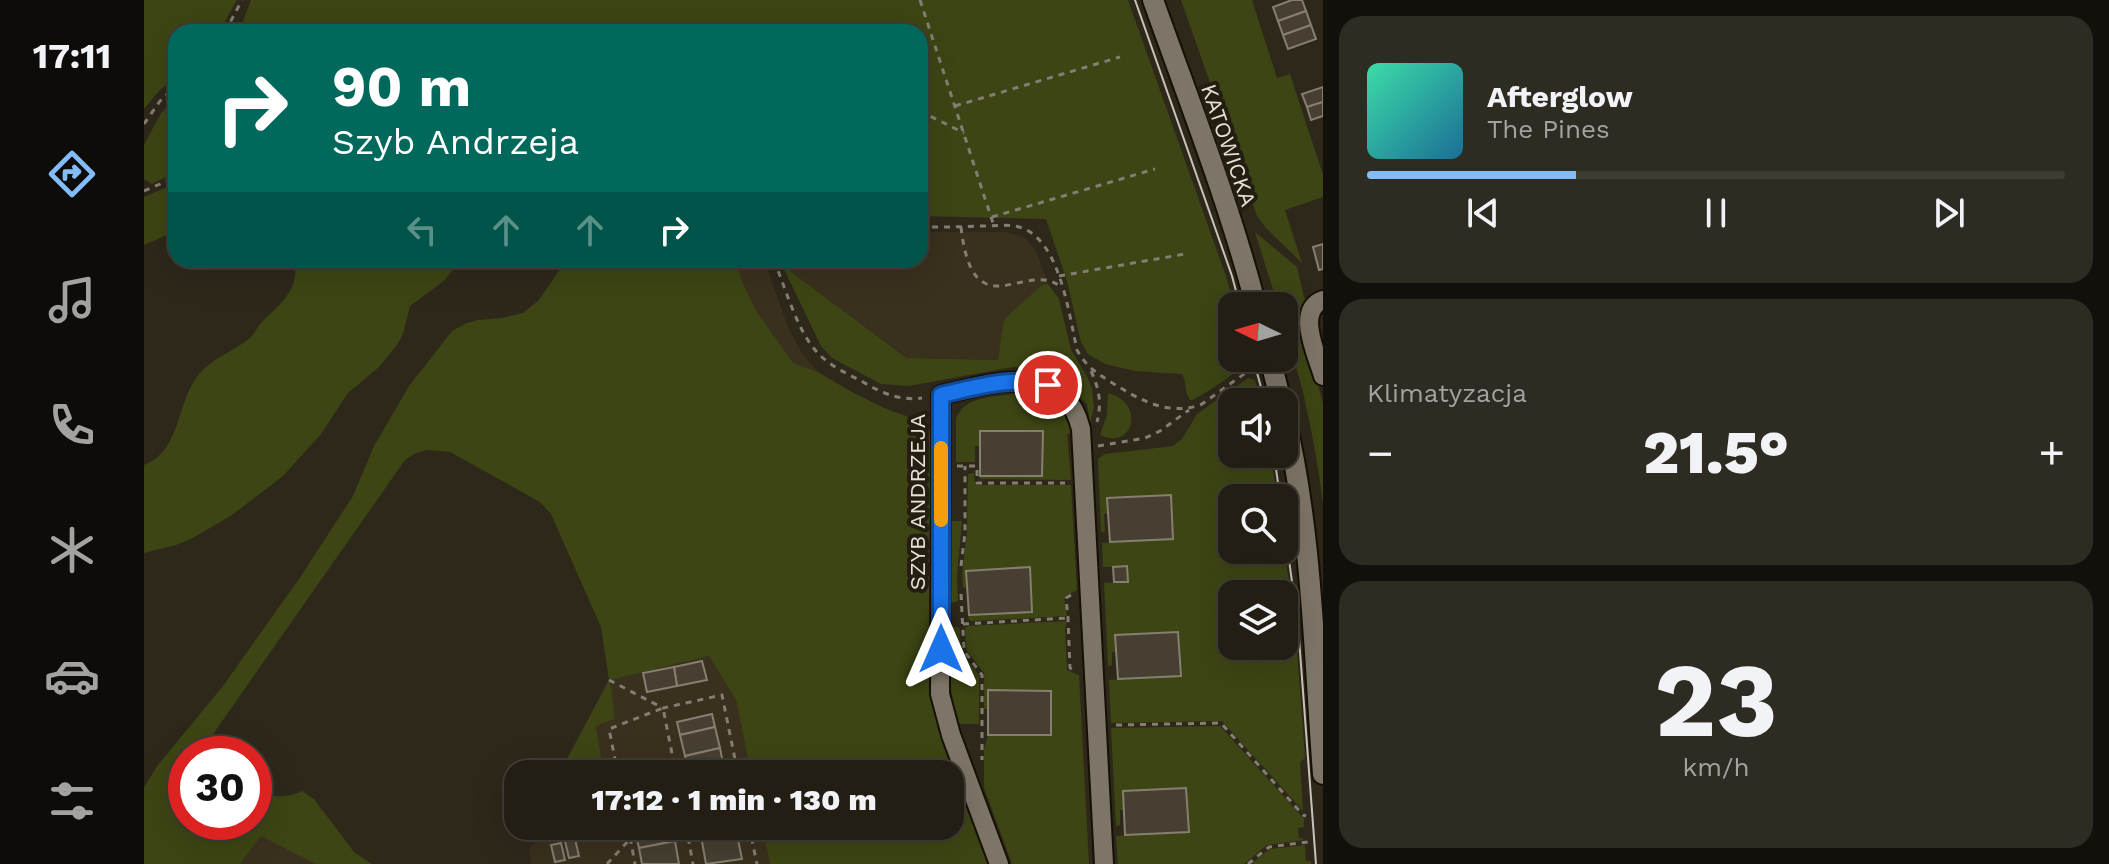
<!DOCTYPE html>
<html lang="pl">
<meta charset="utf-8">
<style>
:root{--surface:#221e14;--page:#2e2b22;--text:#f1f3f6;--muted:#a2a2a0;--line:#3f3c34;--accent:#82bcfa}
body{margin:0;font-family:"Work Sans",sans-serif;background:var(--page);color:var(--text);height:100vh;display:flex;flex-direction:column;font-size:30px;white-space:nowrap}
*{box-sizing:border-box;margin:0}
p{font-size:26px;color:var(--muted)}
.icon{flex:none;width:44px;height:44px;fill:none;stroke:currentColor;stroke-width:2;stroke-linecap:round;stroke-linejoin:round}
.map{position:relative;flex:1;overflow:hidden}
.sheet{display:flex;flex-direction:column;gap:16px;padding:16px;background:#13100b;width:786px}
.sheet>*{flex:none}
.guide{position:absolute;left:24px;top:24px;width:760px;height:244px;border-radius:24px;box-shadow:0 8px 32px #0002,0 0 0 2px var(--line);background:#00695c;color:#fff;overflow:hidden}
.needle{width:52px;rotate:275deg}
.tools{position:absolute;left:1074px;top:292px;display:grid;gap:16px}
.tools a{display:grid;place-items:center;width:80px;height:80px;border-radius:16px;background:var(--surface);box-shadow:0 8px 32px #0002,0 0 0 2px var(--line);font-size:40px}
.speed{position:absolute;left:24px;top:736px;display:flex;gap:16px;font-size:40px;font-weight:700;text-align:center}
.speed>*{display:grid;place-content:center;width:104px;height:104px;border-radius:50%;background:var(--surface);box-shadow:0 8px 32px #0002,0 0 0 2px var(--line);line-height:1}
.speed .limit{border:12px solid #d22;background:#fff;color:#111}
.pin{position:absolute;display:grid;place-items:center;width:68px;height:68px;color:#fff;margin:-34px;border:4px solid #fff;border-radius:50%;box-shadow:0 2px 8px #0007}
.me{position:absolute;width:88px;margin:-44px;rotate:0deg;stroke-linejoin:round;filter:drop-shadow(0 0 6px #0008)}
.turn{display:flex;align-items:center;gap:28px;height:168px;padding:0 32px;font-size:36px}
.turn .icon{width:104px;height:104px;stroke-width:2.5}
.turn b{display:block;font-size:56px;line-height:68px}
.lanes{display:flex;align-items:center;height:76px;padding:0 32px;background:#0003;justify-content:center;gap:40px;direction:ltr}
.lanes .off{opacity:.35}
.big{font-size:60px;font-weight:800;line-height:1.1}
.sheet .widget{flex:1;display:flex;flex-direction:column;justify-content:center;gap:12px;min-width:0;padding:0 28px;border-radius:24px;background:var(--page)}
.sheet .dial{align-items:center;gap:0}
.dial b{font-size:104px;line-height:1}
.song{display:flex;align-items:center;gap:24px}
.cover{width:96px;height:96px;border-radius:12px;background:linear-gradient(135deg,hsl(160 70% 55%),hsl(200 70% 35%))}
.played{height:8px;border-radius:4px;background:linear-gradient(90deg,var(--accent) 30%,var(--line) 30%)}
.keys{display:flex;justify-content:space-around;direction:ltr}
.heat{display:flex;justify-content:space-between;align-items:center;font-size:44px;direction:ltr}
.trip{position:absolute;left:360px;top:760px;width:460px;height:80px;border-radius:24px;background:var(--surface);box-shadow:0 8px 32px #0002,0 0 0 2px var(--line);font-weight:800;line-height:80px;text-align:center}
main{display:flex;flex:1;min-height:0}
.tabs{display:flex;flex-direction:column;width:144px;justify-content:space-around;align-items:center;background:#0e0c08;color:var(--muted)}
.tabs .icon{width:56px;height:56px}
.tabs .active{color:var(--accent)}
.tabs b{font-size:36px;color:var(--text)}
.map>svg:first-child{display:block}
.built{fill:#3a301e}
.green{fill:#3d4514;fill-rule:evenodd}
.building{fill:#463f32;stroke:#867f70;stroke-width:2}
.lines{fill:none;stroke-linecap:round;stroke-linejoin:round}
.street-casing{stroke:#161005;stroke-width:22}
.secondary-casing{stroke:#161005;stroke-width:24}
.path{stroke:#837e73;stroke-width:3;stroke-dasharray:6 6;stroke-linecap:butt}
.street{stroke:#7d7567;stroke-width:18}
.secondary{stroke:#7d7567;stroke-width:20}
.tram{stroke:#c8c3ba;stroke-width:2}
.route-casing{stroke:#114b97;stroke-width:20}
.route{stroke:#1a73e8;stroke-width:14}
.slow{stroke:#f59e0b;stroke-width:14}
.labels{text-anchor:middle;stroke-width:8;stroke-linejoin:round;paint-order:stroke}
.street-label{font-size:22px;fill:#e5e0d8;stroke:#241e12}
</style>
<main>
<nav class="tabs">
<b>17:11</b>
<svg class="icon active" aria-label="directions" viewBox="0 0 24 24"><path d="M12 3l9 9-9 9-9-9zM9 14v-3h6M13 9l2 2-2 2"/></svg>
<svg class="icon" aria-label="music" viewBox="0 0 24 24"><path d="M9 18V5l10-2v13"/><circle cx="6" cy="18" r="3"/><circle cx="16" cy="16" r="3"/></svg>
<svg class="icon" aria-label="phone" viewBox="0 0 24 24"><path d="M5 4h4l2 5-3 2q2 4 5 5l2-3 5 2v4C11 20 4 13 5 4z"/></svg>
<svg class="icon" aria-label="climate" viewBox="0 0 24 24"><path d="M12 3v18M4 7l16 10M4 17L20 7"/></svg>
<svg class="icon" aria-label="car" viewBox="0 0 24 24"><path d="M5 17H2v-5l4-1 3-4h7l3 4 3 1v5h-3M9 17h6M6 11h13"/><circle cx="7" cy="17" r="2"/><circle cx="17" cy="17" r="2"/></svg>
<svg class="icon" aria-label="filters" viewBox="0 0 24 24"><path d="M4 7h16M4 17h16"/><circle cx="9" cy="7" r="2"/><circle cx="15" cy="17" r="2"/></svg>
</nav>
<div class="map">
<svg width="1179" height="864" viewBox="0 0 1179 864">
<rect width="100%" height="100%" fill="#2e281b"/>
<g class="built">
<path d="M776,232H860L874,235L882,239L892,251L904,284L898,285L860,319L855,360L764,358L638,265L635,260H776Z"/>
<path d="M592,260H620L644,327L658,353L674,372L649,363L632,340L613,312L599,284Z"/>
<path d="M565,656L592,700L607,774H454L459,769L452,726L471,719L465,680Z"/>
<path d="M406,826H618L626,864H387L385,849Z"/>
<path d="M117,835L172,864H96Z"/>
</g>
<g class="green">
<path d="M0,0H93L75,32H32V76L14,92L0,109Z"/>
<path d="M107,0H984L1083,279L1090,306H1088V358H1103C1098,371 1063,392 1049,400H1046C1040,392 1043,382 1038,374L991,371L961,364L944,354L937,342L923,281L902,219L776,216V32H95Z"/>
<path d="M1037,0H1108L1133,78L1146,74L1179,175V197L1141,210L1158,263L1122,228L1113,216Z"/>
<path d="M32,98V172L8,184L0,179V145L17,113Z"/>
<path d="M32,183V231L0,245V197Z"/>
<path d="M1111,232L1153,267L1160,297L1164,302L1158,327L1179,403V505C1175,467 1167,429 1159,392C1152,363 1140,336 1140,306H1134Z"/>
<path d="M150,260H316L301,280L266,306L259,334L253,345L235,367L204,393L177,434L139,476L88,515L47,539L32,545L0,553V465C38,451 32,400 56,373C70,357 91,351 107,337C111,333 113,327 118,322C136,304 157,289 150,260Z"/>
<path d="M431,260H592L599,284L613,312L649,363L674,372L706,391L740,408L770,419L783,428L786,434V683L822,806L844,864H626L618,826H806V774H607L592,700L565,656L466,680L471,719L452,726L459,769L454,774H415L465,680L457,627L407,514L396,502L306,452L283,450L272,453L261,460L67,737V749L74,754H42V822H110V785C124,799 140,799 158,791L170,799L210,852L228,864H172L117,836L96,864H0V787L14,765L79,686L155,579L209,496L230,446L265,386L308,331L323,323L334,320L358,318L379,313L395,300L414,272Z"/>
<path d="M638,265L763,358L854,360L860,319L898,285L904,284L915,299L927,350L943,376L948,389L950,407L946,424L943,404L921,383L904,374L882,368L869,367L765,386L737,384L688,358L677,346Z"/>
<path d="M1104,378L1111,380L1117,402H1088V454H1127L1133,498H1088V550H1140V548L1151,623L1161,758L1156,762L1159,811L1078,721L967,723L965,680L1036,676L1035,632L972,635V652H968V665L964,666L960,583L984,582L983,567H959L958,543L1029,539L1027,495L964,498V514H960L961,532H957L954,459L961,454L1029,446L1038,439L1053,414ZM1088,594H1140V646H1088Z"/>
<path d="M964,393C1002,403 990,451 956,435L963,415Z"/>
<path d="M869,394C889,394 901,399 915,412L920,408L927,424L928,433L923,434L927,480L836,479V476H898L899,432L836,431V446H831V462H812V418C822,396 849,397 869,394Z"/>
<path d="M830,473L831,485H927L933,590L920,597L923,616L827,621L824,618L825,615L888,612L885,567L823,571V587L819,588L818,575L823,533L824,474Z"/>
<path d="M806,521H818L813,575L814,601L806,603Z"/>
<path d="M923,621L921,628L923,670L935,675L945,864H868L840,788V749L844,735H906L907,691L844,690V709H840V673L822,650L821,628L824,626Z"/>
<path d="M806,627H813L816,629L817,652L835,675V724H814C804,692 806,660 806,627Z"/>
<path d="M1076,726L1160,819V827L1154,828L1155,838H1159V840L1123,845L1100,864H974L972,836L1045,831L1042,788L980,791V810H976V825L972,826L967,728Z"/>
<path d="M1161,845L1162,861H1167V864H1107L1126,849Z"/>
</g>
<g class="building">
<path d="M1148,0H1158L1162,11L1134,21L1129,7Z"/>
<path d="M1162,11L1167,25L1139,35L1134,21Z"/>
<path d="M1167,25L1172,39L1144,49L1139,35Z"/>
<path d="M1179,87V102L1163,107L1158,94Z"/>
<path d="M1179,102V116L1167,120L1163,107Z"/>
<path d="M1179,244V269L1175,270L1169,247Z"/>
<path d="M836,431H899L898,476H836Z"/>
<path d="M1027,495L1029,539L966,542L963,498Z"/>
<path d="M983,566L984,582H970L969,567Z"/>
<path d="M886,567L888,612L825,615L822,571Z"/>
<path d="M1034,632L1037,676L974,679L971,635Z"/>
<path d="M558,661L563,680L533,686L530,667Z"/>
<path d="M530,667L533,686L503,692L499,673Z"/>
<path d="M844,690L907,691V735H844Z"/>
<path d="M568,714L571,727L536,735L533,722Z"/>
<path d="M571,727L576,748L541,756L536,735Z"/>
<path d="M576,748L580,769L556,774H545L541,756Z"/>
<path d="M1042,788L1045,832L981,835L979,791Z"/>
<path d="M490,826H528L531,841L495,848Z"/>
<path d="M555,826H592V830L557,836Z"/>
<path d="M592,830L598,859L562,864L557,836Z"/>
<path d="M431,839L435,856L425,858L421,841Z"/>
<path d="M531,841L535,864H498L495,848Z"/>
<path d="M417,843L421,860L411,862L407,845Z"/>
</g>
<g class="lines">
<defs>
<g id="street">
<path d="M1179,300C1151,310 1173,355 1179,376"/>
<path d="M855,864L807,735L796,694L797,395C848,383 920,359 937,429L960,864"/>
</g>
<g id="secondary">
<path d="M1009,0C1045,101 1085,202 1112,306"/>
<path d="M1126,358L1137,402"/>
<path d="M1140,414C1168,527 1170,656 1179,774"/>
</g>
</defs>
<use href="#street" class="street-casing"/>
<use href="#secondary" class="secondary-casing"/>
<g class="path">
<path d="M776,0L850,226"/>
<path d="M81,32L98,0"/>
<path d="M811,106L976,57"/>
<path d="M776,111L820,133"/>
<path d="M0,124L16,101L32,86"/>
<path d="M0,191L32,177"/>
<path d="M848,217L1011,169"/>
<path d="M776,227C797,227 817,227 838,226C850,226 863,224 875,227C916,238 925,315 933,350C942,367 954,374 970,384C996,400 1026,417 1058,404L1110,367"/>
<path d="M817,227C829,334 884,256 918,288"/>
<path d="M630,260C641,287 653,330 672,351C684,365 702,373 719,382C738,393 755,401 778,398"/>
<path d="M915,276L1041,254"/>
<path d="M947,371C955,388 958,403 953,422"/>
<path d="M954,446L1001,438L1016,431L1045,410"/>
<path d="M813,466H833V483H921"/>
<path d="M817,566L821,533V466"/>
<path d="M817,594L820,651L838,675V760"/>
<path d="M927,595L922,598L924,618L926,668L930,670"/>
<path d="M819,624L924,618"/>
<path d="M465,680L519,708L578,695L594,774"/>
<path d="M972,725L1077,723L1159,815L1162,816"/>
<path d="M474,774L465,729L519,708L532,774"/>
<path d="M484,826L491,864"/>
<path d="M542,826L549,864"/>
<path d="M605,826L613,864"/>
<path d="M463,864L486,839"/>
<path d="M1104,864L1125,847L1164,842"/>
</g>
<use href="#street" class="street"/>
<use href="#secondary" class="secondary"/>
<g class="tram">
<path d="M991,0L1088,276L1096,306"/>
<path d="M1109,358L1121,402"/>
<path d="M1130,454L1136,498"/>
<path d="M1140,524L1154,625L1172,864"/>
</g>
</g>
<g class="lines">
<defs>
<path id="route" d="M797,649V395C833,387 868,376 904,385"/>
</defs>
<use href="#route" class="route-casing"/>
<use href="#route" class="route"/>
<path class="slow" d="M797,448V520"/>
</g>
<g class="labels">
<g class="street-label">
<text transform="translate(1085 145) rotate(71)" y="8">KATOWICKA</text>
<text transform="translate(773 502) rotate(-90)" y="8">SZYB ANDRZEJA</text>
</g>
</g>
</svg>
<div class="tools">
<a><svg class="needle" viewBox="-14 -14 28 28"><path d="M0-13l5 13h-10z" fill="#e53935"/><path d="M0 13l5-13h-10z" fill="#a2a2a0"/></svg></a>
<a><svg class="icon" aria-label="sound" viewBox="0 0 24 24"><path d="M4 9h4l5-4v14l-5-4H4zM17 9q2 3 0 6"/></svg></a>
<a><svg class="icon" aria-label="search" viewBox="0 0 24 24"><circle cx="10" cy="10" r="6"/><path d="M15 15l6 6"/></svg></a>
<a><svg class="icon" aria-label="layers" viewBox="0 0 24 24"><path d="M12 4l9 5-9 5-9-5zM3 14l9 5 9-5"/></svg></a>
</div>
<div class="speed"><div class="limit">30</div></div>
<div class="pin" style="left:904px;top:385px;background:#d93025"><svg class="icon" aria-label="arrive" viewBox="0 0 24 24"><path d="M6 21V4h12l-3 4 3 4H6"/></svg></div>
<svg class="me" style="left:797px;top:649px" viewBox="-20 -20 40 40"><path d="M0-17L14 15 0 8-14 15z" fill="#1a73e8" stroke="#fff" stroke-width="4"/></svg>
<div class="trip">17:12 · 1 min · 130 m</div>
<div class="guide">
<div class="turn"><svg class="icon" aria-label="right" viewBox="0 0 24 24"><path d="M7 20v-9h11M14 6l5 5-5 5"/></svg><div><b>90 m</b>Szyb Andrzeja</div></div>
<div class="lanes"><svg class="icon off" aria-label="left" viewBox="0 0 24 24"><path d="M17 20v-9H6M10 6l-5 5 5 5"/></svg><svg class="icon off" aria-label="ahead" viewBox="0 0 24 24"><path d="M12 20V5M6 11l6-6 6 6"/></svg><svg class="icon off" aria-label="ahead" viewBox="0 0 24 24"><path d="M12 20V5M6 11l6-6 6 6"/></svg><svg class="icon" aria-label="right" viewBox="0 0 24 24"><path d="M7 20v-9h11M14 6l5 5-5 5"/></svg></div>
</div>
</div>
<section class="sheet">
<div class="widget">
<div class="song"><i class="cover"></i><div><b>Afterglow</b><p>The Pines</p></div></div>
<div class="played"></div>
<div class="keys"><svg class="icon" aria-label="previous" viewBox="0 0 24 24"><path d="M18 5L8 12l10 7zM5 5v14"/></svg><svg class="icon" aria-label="pause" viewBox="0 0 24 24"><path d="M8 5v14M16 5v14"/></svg><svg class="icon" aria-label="next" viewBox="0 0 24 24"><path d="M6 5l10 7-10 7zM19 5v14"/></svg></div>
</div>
<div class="widget"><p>Klimatyzacja</p>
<div class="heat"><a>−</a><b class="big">21.5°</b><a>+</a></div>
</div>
<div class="widget dial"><b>23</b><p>km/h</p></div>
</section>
</main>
